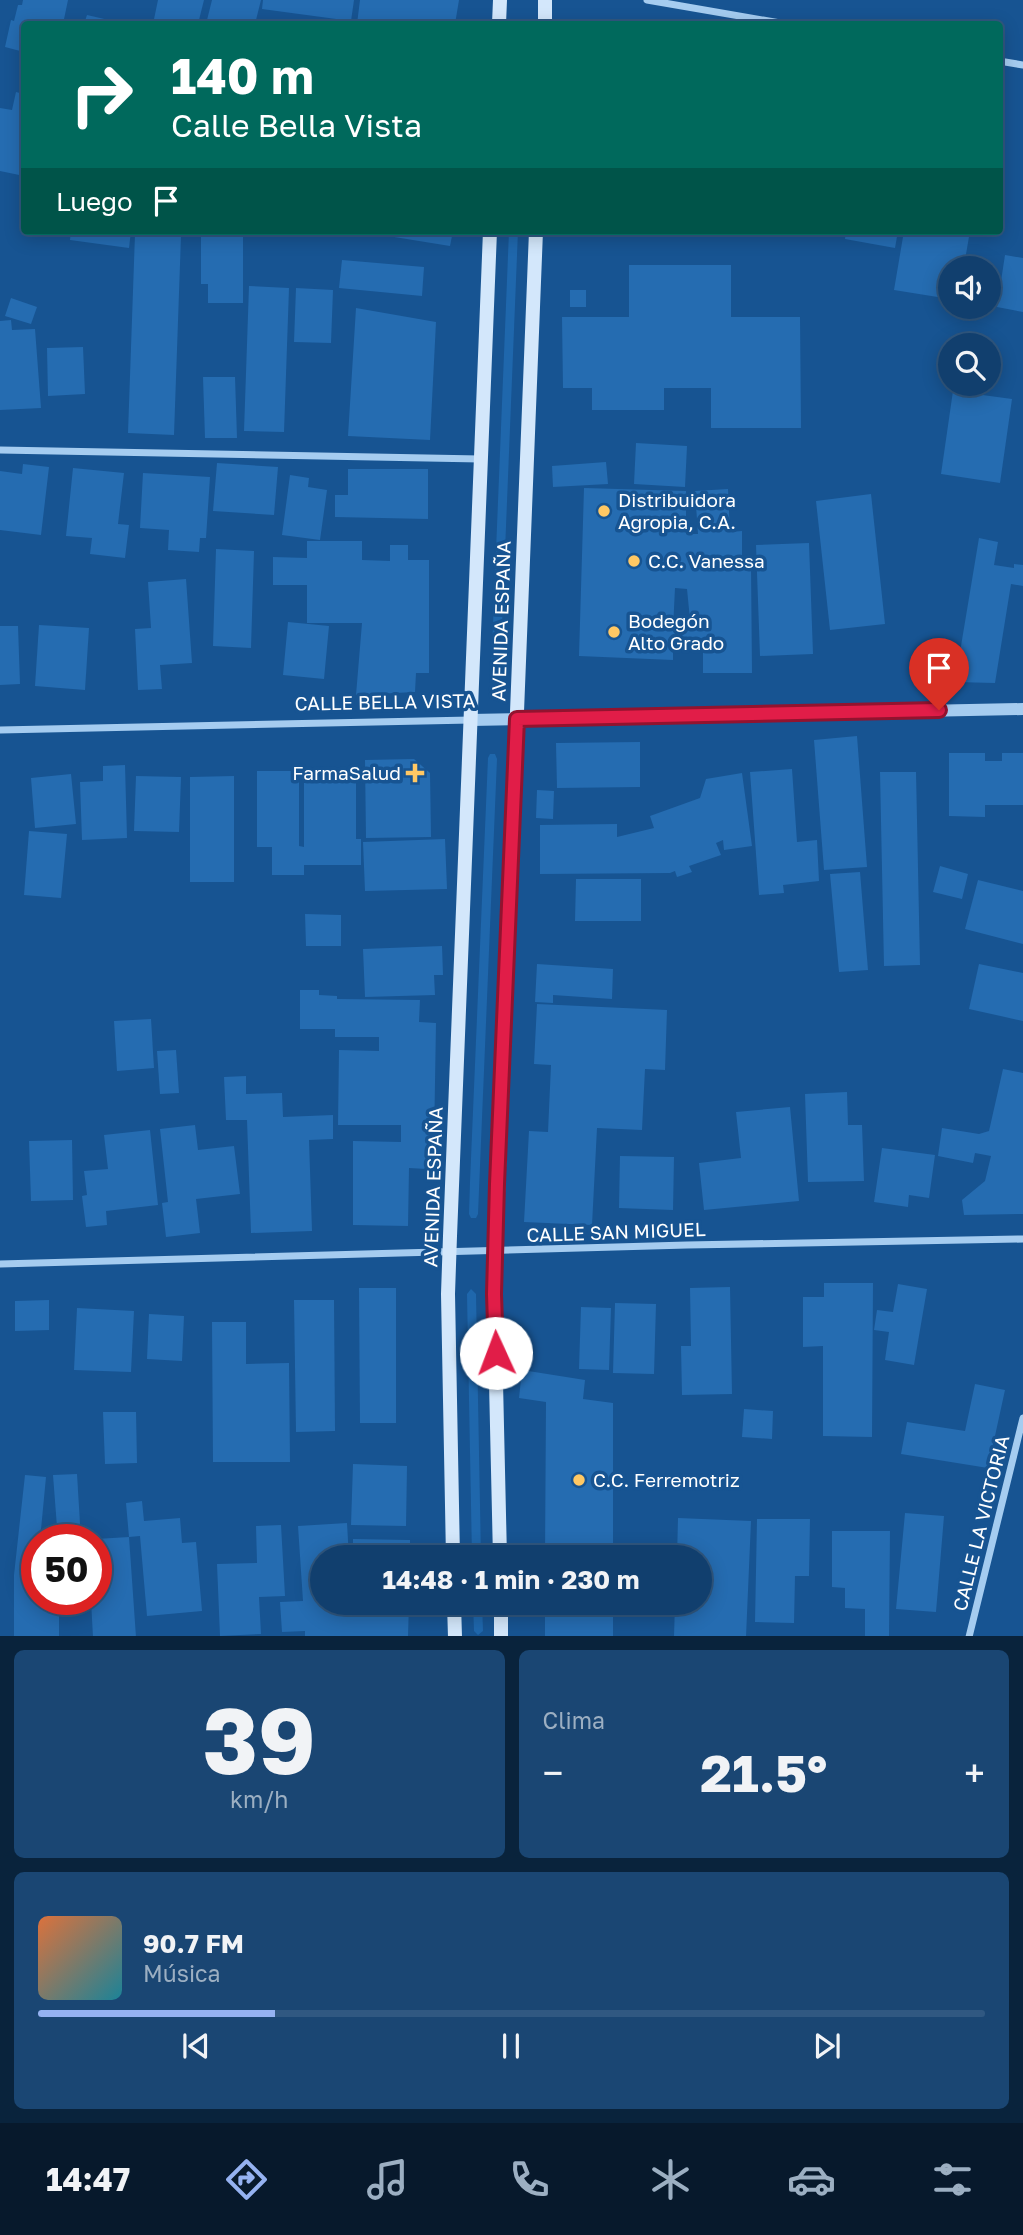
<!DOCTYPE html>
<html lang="es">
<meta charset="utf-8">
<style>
:root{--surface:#113f6e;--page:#1a4673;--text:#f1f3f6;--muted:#9cafc2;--line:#305881;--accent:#95b2f1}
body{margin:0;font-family:"Golos Text",sans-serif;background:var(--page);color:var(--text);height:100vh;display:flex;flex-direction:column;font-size:26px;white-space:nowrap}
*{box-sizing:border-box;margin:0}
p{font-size:23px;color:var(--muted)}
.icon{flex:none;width:38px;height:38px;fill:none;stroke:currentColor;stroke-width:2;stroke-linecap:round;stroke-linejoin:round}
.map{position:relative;height:1636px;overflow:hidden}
.details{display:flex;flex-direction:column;gap:14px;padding:14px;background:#09233c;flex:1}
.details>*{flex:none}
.hud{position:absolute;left:21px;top:21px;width:982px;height:214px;border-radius:7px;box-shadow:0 4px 18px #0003,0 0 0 2px var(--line);background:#00695c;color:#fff;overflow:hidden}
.controls{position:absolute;left:938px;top:256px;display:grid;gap:14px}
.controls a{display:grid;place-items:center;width:63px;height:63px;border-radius:50%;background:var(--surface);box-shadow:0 4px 18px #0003,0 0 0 2px var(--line);font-size:35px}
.speed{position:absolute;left:21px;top:1524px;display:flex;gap:14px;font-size:35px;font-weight:700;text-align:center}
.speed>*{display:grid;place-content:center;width:91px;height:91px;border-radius:50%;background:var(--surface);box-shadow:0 4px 18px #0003,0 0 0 2px var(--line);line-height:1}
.speed .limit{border:10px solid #d22;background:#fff;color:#111}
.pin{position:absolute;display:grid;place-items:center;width:60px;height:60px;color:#fff;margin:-72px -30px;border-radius:50% 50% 50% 0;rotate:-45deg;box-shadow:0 0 7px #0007}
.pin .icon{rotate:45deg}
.me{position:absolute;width:77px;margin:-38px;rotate:358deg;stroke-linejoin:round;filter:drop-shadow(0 0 5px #0008)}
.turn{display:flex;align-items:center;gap:24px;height:147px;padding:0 35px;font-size:32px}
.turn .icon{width:91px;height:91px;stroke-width:2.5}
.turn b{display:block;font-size:49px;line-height:60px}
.then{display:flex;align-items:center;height:66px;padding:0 35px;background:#0003;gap:14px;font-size:26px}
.big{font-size:52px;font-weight:700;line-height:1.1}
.details .widget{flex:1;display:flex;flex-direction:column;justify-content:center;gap:10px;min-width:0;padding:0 24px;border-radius:10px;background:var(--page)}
.details .dial{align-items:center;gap:0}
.dial b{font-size:91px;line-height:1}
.song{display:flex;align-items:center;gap:21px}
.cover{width:84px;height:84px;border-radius:10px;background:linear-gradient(135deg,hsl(20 70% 55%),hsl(190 70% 35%))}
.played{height:7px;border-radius:4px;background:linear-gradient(90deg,var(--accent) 25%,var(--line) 25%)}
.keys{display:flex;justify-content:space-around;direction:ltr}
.heat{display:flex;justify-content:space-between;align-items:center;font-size:38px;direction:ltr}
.details .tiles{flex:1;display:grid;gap:14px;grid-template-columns:1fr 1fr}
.widget:last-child{grid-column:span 2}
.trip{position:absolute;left:310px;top:1545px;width:402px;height:70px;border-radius:35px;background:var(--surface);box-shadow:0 4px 18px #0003,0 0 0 2px var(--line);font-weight:700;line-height:70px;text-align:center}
.menu{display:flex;height:112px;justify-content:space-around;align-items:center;background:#07192c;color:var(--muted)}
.menu .icon{width:49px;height:49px}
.menu .active{color:var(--accent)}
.menu b{font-size:32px;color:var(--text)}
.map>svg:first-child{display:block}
.green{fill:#1f67ac}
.building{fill:#256cb1;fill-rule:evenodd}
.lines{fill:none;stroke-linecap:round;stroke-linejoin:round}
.minor{stroke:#a5ccf0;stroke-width:7}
.tertiary{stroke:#a5ccf0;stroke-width:12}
.secondary{stroke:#d3e7fb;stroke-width:14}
.route-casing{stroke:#92132f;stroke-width:18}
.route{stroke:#e11d48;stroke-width:12}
.poi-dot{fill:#ffc864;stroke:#175492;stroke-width:2.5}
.labels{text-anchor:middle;stroke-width:7;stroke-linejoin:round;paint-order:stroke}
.poi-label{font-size:19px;fill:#fff;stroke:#175492;text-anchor:start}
.street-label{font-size:19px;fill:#fff;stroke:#175492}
</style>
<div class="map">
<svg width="1023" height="1637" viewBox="0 0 1023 1637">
<rect width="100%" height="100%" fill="#175492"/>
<g class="green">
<path d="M509,231H518L500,674L495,679L491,674Z"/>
<path d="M490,754H495L497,759L478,1214L476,1218H471L469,1214L470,1182L488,758Z"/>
<path d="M471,1289L476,1294L481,1558L472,1557L467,1294Z"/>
<path d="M473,1603H482L483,1631L478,1635L474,1631Z"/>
</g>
<g class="building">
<path d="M23,0H68L63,24H24V52L5,47L11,20L14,21L18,5H22Z"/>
<path d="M158,0H204L198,24H153Z"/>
<path d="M212,0H261L255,24H206Z"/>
<path d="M263,0H354L351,21L262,9Z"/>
<path d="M360,0H459L455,24H357Z"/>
<path d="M87,15L122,23V24H84Z"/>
<path d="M16,92L24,94V176L0,171V108L12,110Z"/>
<path d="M71,231H131L129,248L70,240Z"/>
<path d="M389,231H453L450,246L388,236Z"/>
<path d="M846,231H898L895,248L845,239Z"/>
<path d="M904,231H970L965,260L986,263V268H950V299L894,290Z"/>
<path d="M135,234L181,236L174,435L128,433Z"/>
<path d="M201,236H243V303H208V284H201Z"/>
<path d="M1005,255L1023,258V312L997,307Z"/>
<path d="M342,260L424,267L422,296L339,288Z"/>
<path d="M629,265H731V317H800L801,428H711V388H664V410H592V388H563L562,317H629Z"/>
<path d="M249,286L289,288L284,432L244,431Z"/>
<path d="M296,288L333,290L331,343L294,342Z"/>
<rect x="570" y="290" width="16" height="17"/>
<path d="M11,298L37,307L31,324L5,316Z"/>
<path d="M356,308L436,322L430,440L348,436Z"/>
<path d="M11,320L12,330L35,329L41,408L0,410V321Z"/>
<path d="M83,347L85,394L48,396L47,348Z"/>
<path d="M203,377H235L237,438H205Z"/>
<path d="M953,391L1012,399L1000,483L941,474Z"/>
<path d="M636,443L687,446L685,487L634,484Z"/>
<path d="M606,462L608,484L553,487L552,466Z"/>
<path d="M217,463L278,467L274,515L213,511Z"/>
<path d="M23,464L49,467L41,535L0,530V471L22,474Z"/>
<path d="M73,468L124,473L118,524L129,525L125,558L90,554L92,538L66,536Z"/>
<path d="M348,469H428V519L335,517V495H348Z"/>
<path d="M143,473L210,477L206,538H200L199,552L168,550L169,530L140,528Z"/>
<path d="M290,475L309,478L308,487L327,490L320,540L282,535Z"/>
<path d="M584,488L686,491V534H698L695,491L728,489L730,532L742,531V564L751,565L752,673H703V649H673V660L579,656ZM675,588L687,589L691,630L673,629Z"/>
<path d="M871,494L885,624L830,630L816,501Z"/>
<path d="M979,538L998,542L994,565L1014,568V564L1023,565V586L1011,584L995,683L955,682Z"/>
<path d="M307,541H362V560L390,561V545H408V560H429V673H416L415,692L356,695L362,623H307V585H273V557L307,558Z"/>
<path d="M809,543L813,654L760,656L756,545Z"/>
<path d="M216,549L254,551L251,648L213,646Z"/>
<path d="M186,579L192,663L160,665L162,689L138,690L135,629L151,628L148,582Z"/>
<path d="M288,622L329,626L324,679L283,675Z"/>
<path d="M39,625L89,628L85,690L35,686Z"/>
<path d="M0,626H18L20,684L0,685Z"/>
<path d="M857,736L867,867L824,870L814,740Z"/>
<path d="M640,742V787L557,788L556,743Z"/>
<path d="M949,753H985V761H1002V753H1023V805H985V817L949,816Z"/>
<path d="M414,759L430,773L431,837L366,838L365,760Z"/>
<path d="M125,765L127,838L82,840L80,782L103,781V766Z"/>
<path d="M320,768H356V839H361V865H304V875H272V847H257V771H299V846L304,847V783H320Z"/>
<path d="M792,769L797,842L817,840L819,881L783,885L784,893L759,895L750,772Z"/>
<path d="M880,772H916L920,965L884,966Z"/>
<path d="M742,773L752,846L724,850L723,840L716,843L721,855L689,866L692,872L677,877L675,871L670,873L540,874V825L617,824V837L654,828L650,816L700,798L706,779Z"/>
<path d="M71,774L76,824L35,828L31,778Z"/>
<path d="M136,776L181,777L179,832L134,831Z"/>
<path d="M234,776V882H190V777Z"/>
<path d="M537,790L554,791L553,819L536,818Z"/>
<path d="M29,831L67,834L61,898L24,895Z"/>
<path d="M445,839L447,889L365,891L363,842Z"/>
<path d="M940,866L968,874L962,899L933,892Z"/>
<path d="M860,872L868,970L839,972L830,874Z"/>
<path d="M576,879H641V921H575Z"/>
<path d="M978,880L1023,891V944L965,929Z"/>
<path d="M305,914L341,915V946H306Z"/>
<path d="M442,946L443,975H434L435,995L365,997L363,949Z"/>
<path d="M537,964L613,969L612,999L553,995V1003L535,1002Z"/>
<path d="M979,964L1023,973V1021L969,1009Z"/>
<path d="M300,990H319V995L337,996V999L420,1000L419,1022L436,1023L434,1142H427V1169L409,1168L408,1226L353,1225V1141L401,1142V1125H338L339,1050L379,1051V1037H335V1029H300Z"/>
<path d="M537,1004L667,1010L665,1070L645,1069L642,1130L597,1128L592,1225L524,1222L529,1131L548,1132L551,1065L534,1064Z"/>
<path d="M151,1019L154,1068L117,1071L114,1021Z"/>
<path d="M176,1050L179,1093L160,1094L157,1051Z"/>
<path d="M1003,1069L1023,1073V1214L964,1215L962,1200L985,1181L991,1156L975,1153L973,1163L938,1156L942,1128L979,1134L989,1131Z"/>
<path d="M246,1076V1094L282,1093L283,1117L333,1115V1139L309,1140L312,1231L251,1233L247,1120H226L224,1077Z"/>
<path d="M847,1092L848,1125H862L864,1181L808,1182L805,1094Z"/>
<path d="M790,1107L799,1201L704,1210L699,1163L741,1158L736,1112Z"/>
<path d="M195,1125L198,1150L234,1146L240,1194L196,1199L200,1233L166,1237L162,1203L168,1202L160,1129Z"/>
<path d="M150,1130L158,1205L106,1211L107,1225L86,1227L82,1196L87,1195L84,1171L108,1169L104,1135Z"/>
<path d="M72,1140L73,1200L31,1201L29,1141Z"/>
<path d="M882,1148L935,1155L929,1198L909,1195L908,1207L874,1202Z"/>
<path d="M620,1156L674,1157L673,1210L619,1208Z"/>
<path d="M824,1283H873L872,1437L823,1436V1346L803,1347V1297H824Z"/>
<path d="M898,1284L927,1289L914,1365L885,1360L889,1332L874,1330L877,1310L893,1312Z"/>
<path d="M730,1287L732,1394L682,1395L681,1346H691L690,1288Z"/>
<path d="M359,1288H396V1423H360Z"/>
<path d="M49,1300V1330L15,1331V1301Z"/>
<path d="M294,1300H334L335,1431L296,1432Z"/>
<path d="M615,1303L656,1304L654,1374L613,1373Z"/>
<path d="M581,1307L611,1308L609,1370L579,1369Z"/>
<path d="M77,1308L134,1311L131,1372L74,1370Z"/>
<path d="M149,1314L184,1316L182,1361L147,1359Z"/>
<path d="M212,1322H246V1364L289,1363L290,1462H213Z"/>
<path d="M522,1370L585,1380L583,1399L613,1403V1558H545L546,1402L519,1398Z"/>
<path d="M975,1384L1005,1390L988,1468L901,1454L907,1422L965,1431Z"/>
<path d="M744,1409L773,1411L772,1439L742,1437Z"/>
<path d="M103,1412H136L137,1463L105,1464Z"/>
<path d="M353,1464L407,1466L406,1526L351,1525Z"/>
<path d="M77,1474L81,1540H58L53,1475Z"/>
<path d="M25,1475L46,1477L40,1540H37V1600H59V1637H14V1575Z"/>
<path d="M142,1501L144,1521L180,1518L182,1543L196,1542L202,1611L147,1616L140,1536L129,1537L136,1637H93L91,1600H96V1539L129,1537L126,1503Z"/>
<path d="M905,1513L944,1516L936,1612L896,1609Z"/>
<path d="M678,1518L751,1521L746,1637H674L675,1603H700V1558H677Z"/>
<path d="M757,1519H810L809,1576H795L794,1623L755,1622Z"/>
<path d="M347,1523L349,1558H322V1603H409L408,1637H305V1631L282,1632L280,1602L303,1601L298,1526Z"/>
<path d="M281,1525L285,1596L259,1597L261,1634L220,1636L217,1564L257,1563L256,1526Z"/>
<path d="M832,1531H890L889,1637H865V1609L845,1608V1588L832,1587Z"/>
<path d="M353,1539L410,1540V1558H353Z"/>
<rect x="545" y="1603" width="68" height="33"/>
</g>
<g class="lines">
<g class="minor">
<path d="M647,0L786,24"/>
<path d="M999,61L1023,65"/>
<path d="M0,450L480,459"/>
<path d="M0,730L471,720"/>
<path d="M0,1264L687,1245L1023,1239"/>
<path d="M969,1637L1023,1418"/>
</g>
<path class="tertiary" d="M471,720L1023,709"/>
<g class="secondary">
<path d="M499,24L500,0"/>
<path d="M545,24V0"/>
<path d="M453,1558L448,1294L450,1236L490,231"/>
<path d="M500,1558L494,1294L536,231"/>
<path d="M454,1603L455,1637"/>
<path d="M501,1603V1637"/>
</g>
</g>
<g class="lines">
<defs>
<path id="route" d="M496,1353L494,1294L497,1184L517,719L939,710"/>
</defs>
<use href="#route" class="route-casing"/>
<use href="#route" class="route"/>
</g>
<g class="poi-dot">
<circle cx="604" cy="511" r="7"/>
<circle cx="634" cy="561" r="7"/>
<circle cx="614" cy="632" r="7"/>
<path d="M411.5 762.5h7v7h7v7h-7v7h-7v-7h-7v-7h7z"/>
<circle cx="579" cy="1480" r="7"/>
</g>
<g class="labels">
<g class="poi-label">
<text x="618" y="507">Distribuidora<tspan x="618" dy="22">Agropia, C.A.</tspan></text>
<text x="648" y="568">C.C. Vanessa</text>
<text x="628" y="628">Bodegón<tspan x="628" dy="22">Alto Grado</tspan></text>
<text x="401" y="780" text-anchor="end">FarmaSalud</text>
<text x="593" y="1487">C.C. Ferremotriz</text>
</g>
<g class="street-label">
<text transform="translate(501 621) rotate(-88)" y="7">AVENIDA ESPAÑA</text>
<text transform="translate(385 702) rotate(-1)" y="7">CALLE BELLA VISTA</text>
<text transform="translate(433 1187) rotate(-88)" y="7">AVENIDA ESPAÑA</text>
<text transform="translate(616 1232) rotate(-2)" y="7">CALLE SAN MIGUEL</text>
<text transform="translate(981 1523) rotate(-76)" y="7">CALLE LA VICTORIA</text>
</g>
</g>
</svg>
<div class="controls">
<a><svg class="icon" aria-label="sound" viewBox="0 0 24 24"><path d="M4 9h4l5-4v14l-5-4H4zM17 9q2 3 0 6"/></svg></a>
<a><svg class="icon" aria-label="search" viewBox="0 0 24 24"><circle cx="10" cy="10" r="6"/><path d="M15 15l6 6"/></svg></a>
</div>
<div class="speed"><div class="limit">50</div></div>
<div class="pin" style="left:939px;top:710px;background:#d93025"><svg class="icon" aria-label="arrive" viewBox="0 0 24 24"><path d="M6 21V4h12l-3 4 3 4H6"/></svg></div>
<svg class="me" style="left:496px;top:1353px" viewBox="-20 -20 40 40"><circle r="19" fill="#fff"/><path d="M0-13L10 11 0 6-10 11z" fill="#e11d48"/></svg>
<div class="trip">14:48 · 1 min · 230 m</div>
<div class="hud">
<div class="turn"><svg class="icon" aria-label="right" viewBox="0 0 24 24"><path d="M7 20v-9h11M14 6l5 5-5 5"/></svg><div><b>140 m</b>Calle Bella Vista</div></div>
<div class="then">Luego<svg class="icon" aria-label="arrive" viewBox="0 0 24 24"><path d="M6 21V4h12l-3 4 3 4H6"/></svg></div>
</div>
</div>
<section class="details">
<div class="tiles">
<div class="widget dial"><b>39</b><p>km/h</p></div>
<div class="widget"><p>Clima</p>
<div class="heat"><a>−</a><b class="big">21.5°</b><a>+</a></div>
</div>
<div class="widget">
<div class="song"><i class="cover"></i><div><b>90.7 FM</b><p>Música</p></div></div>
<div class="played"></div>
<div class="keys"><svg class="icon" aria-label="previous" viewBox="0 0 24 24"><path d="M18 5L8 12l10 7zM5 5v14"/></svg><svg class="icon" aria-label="pause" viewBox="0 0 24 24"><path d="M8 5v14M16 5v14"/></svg><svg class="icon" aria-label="next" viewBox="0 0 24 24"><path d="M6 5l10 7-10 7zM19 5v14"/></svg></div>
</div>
</div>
</section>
<nav class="menu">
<b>14:47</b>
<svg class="icon active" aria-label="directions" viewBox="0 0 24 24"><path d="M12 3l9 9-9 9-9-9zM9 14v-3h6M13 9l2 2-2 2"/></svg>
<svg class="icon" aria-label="music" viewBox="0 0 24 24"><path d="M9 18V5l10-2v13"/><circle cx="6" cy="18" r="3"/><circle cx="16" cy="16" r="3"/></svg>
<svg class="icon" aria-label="phone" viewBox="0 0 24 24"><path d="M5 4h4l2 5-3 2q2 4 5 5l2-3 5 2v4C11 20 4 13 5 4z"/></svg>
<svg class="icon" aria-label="climate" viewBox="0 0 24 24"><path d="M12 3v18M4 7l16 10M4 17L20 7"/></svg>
<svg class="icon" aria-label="car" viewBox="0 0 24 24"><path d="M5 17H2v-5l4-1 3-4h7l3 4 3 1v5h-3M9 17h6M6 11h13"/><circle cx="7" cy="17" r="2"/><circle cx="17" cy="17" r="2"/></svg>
<svg class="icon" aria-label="filters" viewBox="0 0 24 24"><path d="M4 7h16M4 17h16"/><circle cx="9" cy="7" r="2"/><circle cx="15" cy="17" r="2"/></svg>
</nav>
